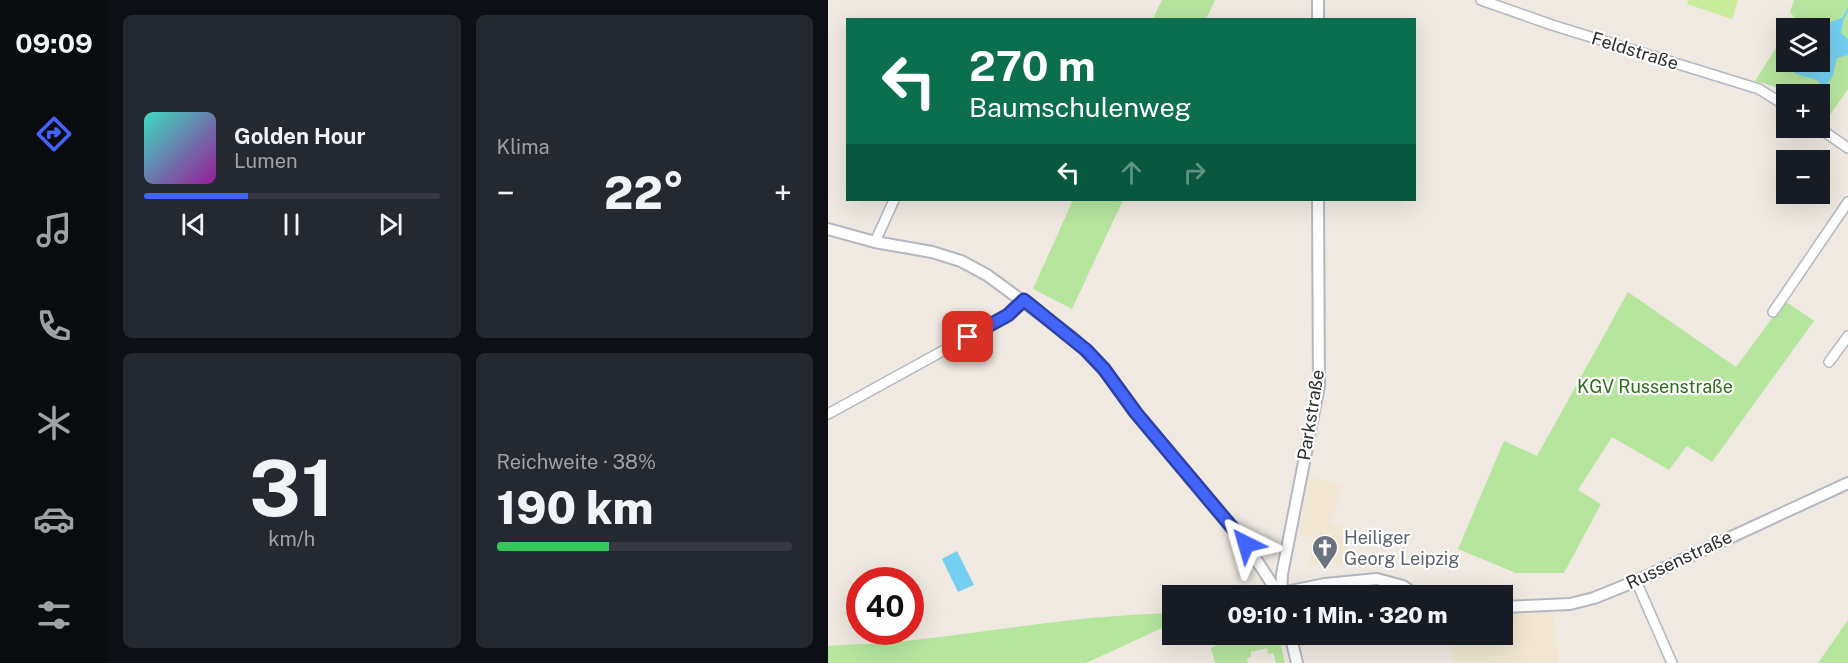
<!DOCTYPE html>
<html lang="de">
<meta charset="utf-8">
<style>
:root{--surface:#171b24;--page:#242831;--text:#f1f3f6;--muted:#9ea1a6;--line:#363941;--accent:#4264fb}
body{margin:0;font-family:"Public Sans",sans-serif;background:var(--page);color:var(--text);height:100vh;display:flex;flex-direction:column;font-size:22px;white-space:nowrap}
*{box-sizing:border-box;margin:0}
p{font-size:20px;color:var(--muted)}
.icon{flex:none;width:33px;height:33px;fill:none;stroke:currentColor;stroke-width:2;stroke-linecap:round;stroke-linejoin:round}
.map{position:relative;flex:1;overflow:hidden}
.drawer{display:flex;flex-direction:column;gap:15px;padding:15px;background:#0d0f14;width:720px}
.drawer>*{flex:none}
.guide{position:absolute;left:18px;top:18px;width:570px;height:183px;border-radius:0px;box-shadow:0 6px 24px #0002;background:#0b6e4f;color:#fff;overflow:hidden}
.controls{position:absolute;left:948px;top:18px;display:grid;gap:12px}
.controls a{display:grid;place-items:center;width:54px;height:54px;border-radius:0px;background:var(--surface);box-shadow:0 6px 24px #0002;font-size:30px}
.speed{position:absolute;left:18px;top:567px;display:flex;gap:12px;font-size:30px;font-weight:700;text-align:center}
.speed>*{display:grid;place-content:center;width:78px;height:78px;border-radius:50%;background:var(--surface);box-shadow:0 6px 24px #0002;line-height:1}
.speed .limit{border:9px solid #d22;background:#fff;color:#111}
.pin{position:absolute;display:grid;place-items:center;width:51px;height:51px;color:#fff;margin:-26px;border-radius:12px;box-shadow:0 3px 9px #0006}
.me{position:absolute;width:66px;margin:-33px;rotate:320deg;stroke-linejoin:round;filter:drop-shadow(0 0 4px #0008)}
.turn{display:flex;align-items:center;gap:21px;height:126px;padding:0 24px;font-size:27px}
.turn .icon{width:78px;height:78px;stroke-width:2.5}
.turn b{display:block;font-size:42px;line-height:51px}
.lanes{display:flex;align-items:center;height:57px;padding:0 24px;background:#0003;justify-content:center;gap:30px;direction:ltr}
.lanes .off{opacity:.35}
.big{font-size:45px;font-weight:800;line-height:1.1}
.drawer .card{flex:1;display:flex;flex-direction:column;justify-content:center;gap:9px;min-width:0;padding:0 21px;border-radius:9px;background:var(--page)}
.drawer .dial{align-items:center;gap:0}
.dial b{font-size:78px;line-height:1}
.song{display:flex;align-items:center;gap:18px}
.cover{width:72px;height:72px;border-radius:9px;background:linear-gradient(135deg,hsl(170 70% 55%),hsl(300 70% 35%))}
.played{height:6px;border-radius:3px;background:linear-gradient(90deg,var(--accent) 35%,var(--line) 35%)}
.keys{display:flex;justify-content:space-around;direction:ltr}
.heat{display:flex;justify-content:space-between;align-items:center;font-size:33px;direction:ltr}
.charge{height:9px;border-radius:4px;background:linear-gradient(90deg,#34c759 38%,var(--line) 0)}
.drawer .tiles{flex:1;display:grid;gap:15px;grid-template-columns:repeat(2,1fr)}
.trip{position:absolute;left:334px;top:585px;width:351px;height:60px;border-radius:0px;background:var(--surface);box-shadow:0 6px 24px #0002;font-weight:800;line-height:60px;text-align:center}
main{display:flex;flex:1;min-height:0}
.tabs{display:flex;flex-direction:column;width:108px;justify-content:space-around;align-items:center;background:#090b0e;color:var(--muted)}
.tabs .icon{width:42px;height:42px}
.tabs .on{color:var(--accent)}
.tabs b{font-size:27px;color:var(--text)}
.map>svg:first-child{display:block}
.education{fill:#f0e6d1}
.green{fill:#b6e59e}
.pitch{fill:#c9ec9a}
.water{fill:#75cff0}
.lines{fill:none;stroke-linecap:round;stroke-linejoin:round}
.stream{stroke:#75cff0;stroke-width:2}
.minor-casing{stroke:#b4b7c1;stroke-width:12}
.tertiary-casing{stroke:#b4b7c1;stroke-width:14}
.minor{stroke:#fff;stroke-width:9}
.tertiary{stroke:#fff;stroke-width:10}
.route-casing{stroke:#2b41a3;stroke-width:15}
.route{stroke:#4264fb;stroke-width:10}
.labels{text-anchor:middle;stroke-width:4.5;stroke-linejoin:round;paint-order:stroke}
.street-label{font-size:18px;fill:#2e2e2e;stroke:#fff}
.park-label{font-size:18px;fill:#2c6e1b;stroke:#fff}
.worship-label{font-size:18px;fill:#5b616d;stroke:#fff;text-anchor:start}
</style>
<main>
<nav class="tabs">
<b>09:09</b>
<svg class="icon on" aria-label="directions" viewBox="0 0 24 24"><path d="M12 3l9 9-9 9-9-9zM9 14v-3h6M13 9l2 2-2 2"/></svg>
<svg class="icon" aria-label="music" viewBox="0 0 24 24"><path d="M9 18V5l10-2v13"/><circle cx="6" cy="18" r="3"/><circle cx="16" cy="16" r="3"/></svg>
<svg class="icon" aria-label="phone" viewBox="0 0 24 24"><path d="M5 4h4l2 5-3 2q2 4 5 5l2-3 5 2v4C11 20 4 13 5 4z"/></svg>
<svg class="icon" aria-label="climate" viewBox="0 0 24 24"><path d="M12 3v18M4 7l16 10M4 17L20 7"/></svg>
<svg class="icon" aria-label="car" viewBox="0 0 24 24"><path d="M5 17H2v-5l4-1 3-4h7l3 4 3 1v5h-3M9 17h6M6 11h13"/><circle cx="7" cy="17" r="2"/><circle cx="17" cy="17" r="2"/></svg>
<svg class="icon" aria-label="filters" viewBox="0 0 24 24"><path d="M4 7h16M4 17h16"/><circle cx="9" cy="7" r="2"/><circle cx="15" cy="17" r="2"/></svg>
</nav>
<section class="drawer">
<div class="tiles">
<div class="card">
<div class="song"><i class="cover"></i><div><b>Golden Hour</b><p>Lumen</p></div></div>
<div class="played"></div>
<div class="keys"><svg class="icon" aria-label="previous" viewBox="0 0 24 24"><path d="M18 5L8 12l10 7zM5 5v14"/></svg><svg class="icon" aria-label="pause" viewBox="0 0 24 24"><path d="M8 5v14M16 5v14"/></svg><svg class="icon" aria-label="next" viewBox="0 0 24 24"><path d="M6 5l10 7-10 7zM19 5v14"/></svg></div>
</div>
<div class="card"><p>Klima</p>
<div class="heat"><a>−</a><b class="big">22°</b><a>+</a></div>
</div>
<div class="card dial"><b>31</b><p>km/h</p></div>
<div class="card"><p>Reichweite · 38%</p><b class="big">190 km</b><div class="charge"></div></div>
</div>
</section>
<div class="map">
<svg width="1020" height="663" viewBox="0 0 1020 663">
<rect width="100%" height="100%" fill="#efe9e1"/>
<g class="education">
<path d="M482,477L515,485L503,523L523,529L521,543L522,562L480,565L485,538L471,535Z"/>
<path d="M725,611L731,663H625L624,635L675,634V613Z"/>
</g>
<g class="green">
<path d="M334,0H387L378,19H325Z"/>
<path d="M966,0H1020V89L997,122L992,118V94L958,95L945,86L927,81L958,32V62H992V28H961L967,18L962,12Z"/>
<path d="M245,200H295L244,309L205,289Z"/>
<path d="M800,292L908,367L957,301L986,321L884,462L859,446L841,470L784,437L750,490L773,504L736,573H688L630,549L676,441L709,456Z"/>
<path d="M345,613V623L258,663H0V646C26,644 52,644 77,641C167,631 255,615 345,613Z"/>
<path d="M1020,620V663H990Z"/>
<path d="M451,636L457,663H448L445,653L440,654L439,648L423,652V657L419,658L420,663H387L383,648L407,638H433Z"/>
</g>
<path class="pitch" d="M860,0H910L904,19L859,4Z"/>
<g class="water">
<path d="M1016,17L1013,33L1020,39V55L1009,58L1005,75L999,85H993L989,80L968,74L963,70L962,64L965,62H992V28H987Z"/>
<path d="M129,551L146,585L130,592L114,559Z"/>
</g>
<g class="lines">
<path class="stream" d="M1016,17L1020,9"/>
<defs>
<g id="minor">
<path d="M653,0L724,25L931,89L958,106"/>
<path d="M991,128L1020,148"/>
<path d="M47,242L66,200"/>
<path d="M945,312L1020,202"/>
<path d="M1001,362L1020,336"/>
<path d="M0,414L180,315L196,300"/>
<path d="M808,581L844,663"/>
</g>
<g id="tertiary">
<path d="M490,0V20"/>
<path d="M0,229L47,242L104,252L133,261L159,275L245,338L276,369L308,413L418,544L446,587L453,593"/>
<path d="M453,593L497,584L549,579L575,586L589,596"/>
<path d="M453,596L454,574L491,386L490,200"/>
<path d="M675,607L742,604L766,598L808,581L1020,483"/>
<path d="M462,634L469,663"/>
</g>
</defs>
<use href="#minor" class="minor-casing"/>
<use href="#tertiary" class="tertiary-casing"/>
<use href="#minor" class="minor"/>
<use href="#tertiary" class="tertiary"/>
</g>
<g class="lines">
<defs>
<path id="route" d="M140,337L180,315L196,300L258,350L276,369L308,413L418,544"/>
</defs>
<use href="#route" class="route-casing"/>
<use href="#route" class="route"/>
</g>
<defs>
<symbol id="church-pin" viewBox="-11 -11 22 30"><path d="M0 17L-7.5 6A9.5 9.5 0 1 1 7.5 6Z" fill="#6b7280" stroke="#fff"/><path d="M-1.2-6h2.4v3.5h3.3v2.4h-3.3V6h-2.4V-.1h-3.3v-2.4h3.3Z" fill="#fff"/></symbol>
</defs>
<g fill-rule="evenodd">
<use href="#church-pin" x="482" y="533" width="30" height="40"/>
</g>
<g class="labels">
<g class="street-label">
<text transform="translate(807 51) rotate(17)" y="6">Feldstraße</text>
<text transform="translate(483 415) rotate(-81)" y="6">Parkstraße</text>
<text transform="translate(851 560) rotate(-25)" y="6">Russenstraße</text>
</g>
<g class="park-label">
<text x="827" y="393">KGV Russenstraße</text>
</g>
<g class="worship-label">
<text x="516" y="544">Heiliger<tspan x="516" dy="21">Georg Leipzig</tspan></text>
</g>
</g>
</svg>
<div class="controls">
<a><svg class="icon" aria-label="layers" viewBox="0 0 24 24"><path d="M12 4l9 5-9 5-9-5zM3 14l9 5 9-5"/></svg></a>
<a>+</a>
<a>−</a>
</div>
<div class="speed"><div class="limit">40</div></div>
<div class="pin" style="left:140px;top:337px;background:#d93025"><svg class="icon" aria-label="arrive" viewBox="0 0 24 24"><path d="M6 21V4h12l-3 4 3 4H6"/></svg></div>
<svg class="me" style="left:418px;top:544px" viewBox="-20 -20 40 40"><path d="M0-17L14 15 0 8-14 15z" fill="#4264fb" stroke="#fff" stroke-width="4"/></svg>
<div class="trip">09:10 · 1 Min. · 320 m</div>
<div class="guide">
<div class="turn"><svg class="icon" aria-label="left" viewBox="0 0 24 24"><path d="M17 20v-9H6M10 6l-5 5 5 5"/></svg><div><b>270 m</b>Baumschulenweg</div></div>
<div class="lanes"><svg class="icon" aria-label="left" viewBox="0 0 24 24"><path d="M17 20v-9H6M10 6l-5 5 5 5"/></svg><svg class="icon off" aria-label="ahead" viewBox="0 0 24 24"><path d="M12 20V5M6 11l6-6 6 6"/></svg><svg class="icon off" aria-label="right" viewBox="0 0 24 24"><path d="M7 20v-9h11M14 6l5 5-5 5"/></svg></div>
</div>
</div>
</main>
